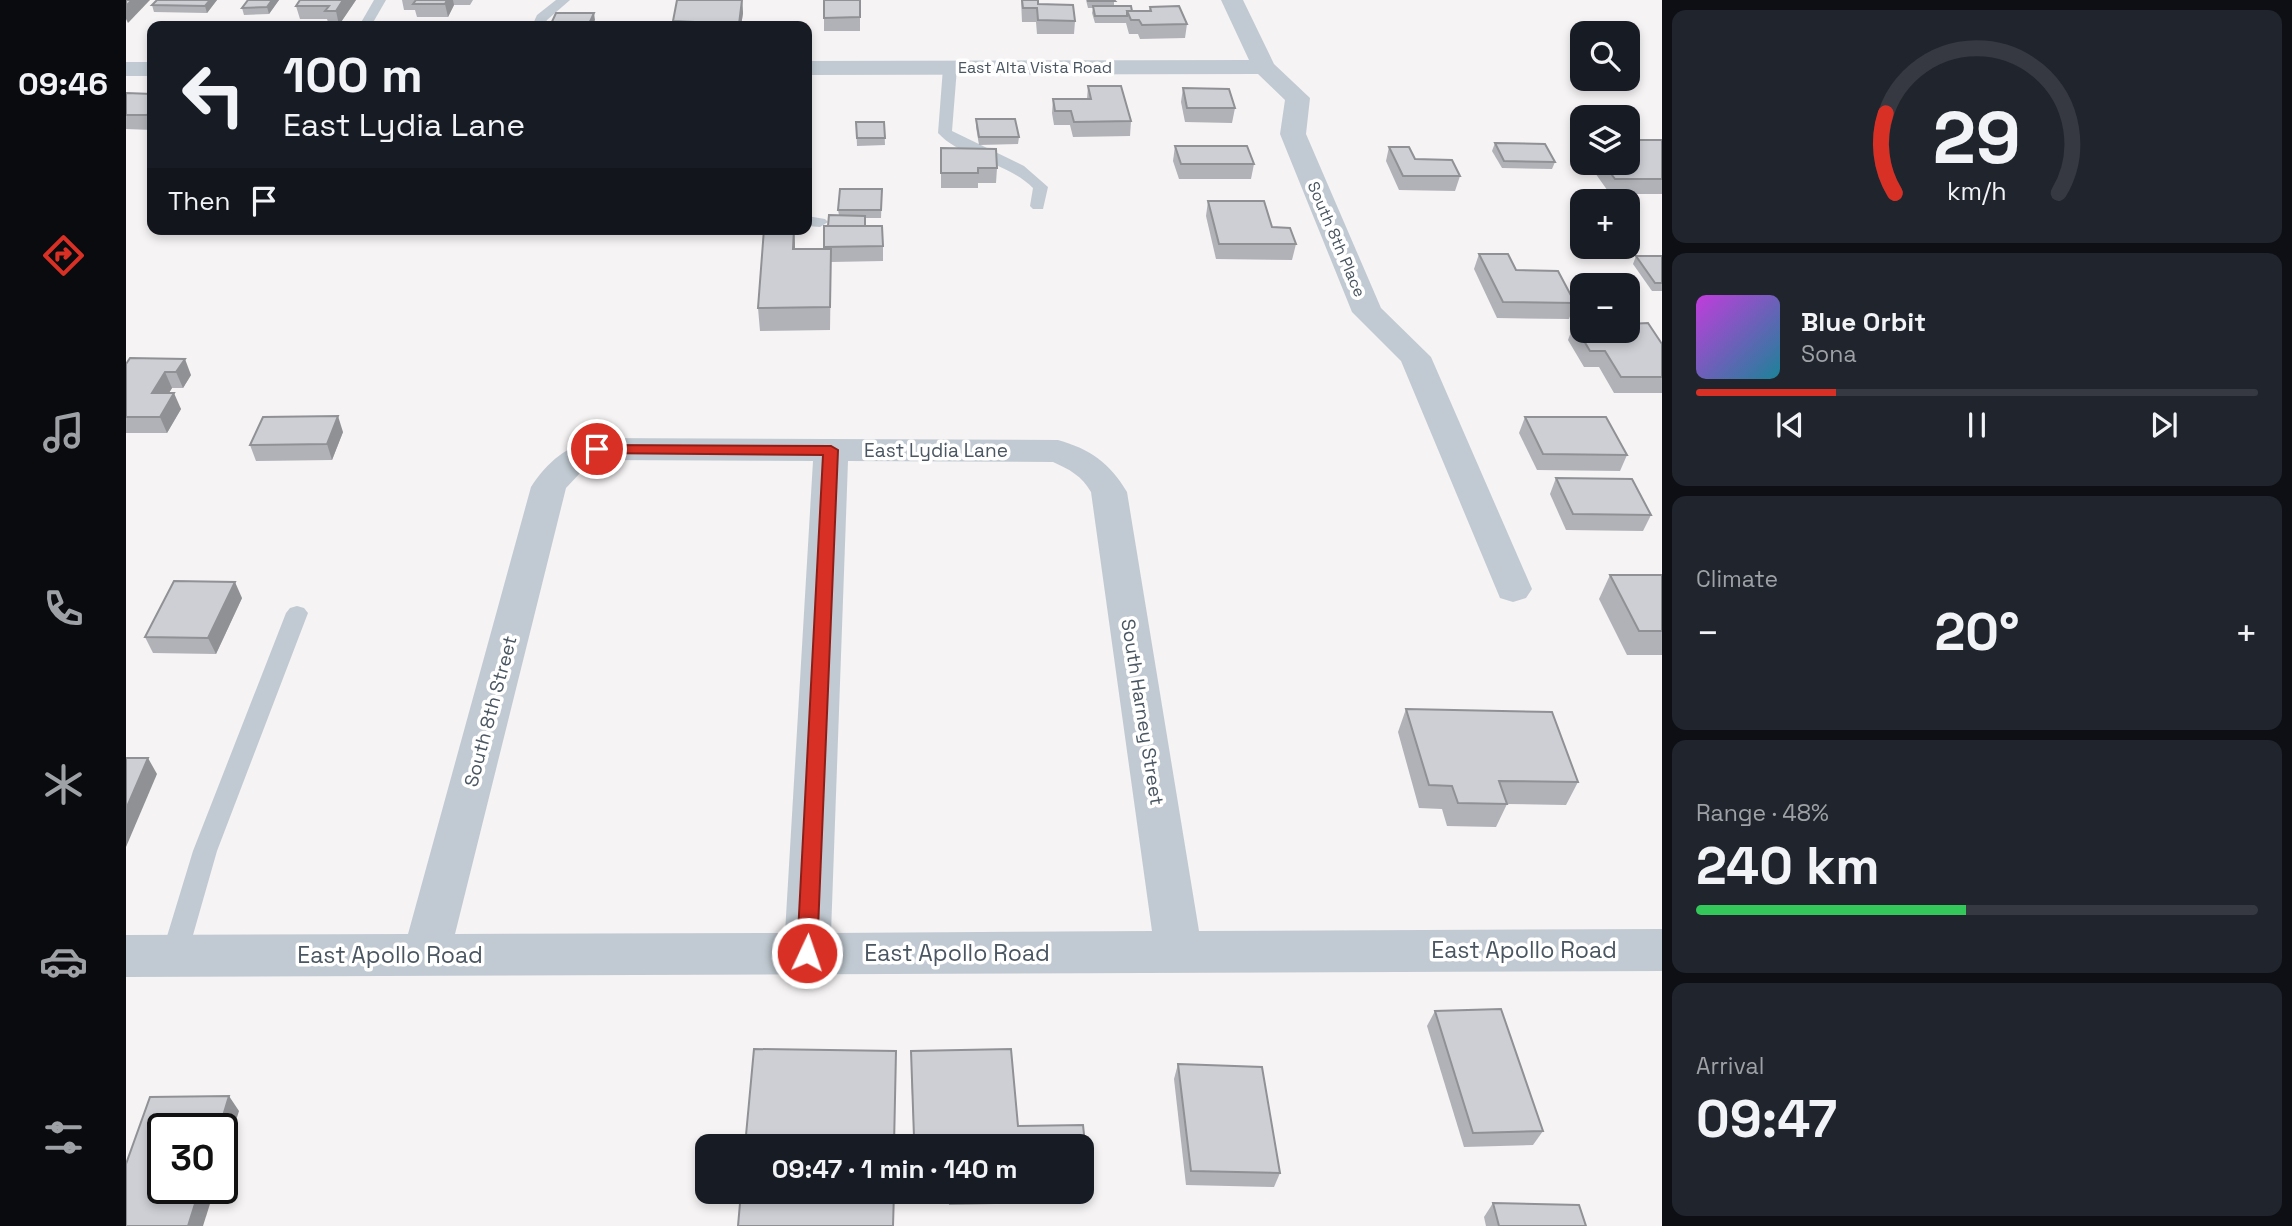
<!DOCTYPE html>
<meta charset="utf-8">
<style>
:root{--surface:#171b24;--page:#20242c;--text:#f1f3f6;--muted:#9ea1a6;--line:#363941;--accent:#d93025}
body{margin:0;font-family:"Space Grotesk",sans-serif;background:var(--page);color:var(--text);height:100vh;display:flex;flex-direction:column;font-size:26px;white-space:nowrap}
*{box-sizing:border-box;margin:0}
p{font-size:23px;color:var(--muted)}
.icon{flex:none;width:38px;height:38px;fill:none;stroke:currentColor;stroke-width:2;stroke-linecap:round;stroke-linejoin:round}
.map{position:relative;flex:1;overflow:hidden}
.sheet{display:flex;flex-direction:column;gap:10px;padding:10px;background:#0d0f14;width:630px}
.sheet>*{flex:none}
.top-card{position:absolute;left:21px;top:21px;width:665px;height:214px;border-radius:14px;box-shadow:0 4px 10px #0003;background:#171b24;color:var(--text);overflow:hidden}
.controls{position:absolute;left:1444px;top:21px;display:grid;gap:14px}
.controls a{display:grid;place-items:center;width:70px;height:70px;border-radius:14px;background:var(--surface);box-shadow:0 4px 10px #0003;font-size:35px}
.speed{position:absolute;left:21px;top:1113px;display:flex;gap:14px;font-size:35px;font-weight:700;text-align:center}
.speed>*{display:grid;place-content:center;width:91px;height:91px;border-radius:50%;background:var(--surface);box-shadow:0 4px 10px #0003;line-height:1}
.speed .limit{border:4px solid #111;border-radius:10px;background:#fff;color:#111}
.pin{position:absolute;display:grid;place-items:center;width:60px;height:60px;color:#fff;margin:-30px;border:4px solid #fff;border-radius:50%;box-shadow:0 2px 7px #0007}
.me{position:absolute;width:77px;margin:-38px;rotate:3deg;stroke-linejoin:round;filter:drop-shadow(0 0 5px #0008)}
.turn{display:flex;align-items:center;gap:24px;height:147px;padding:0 21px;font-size:32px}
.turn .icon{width:91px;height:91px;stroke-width:2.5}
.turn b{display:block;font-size:49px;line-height:60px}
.then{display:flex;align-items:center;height:66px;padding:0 21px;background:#0003;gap:14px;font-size:26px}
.big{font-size:52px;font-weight:700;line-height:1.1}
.sheet .widget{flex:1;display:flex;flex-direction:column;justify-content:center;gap:10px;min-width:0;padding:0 24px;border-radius:14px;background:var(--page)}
.sheet .dial{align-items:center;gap:0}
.dial svg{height:182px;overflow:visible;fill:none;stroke:var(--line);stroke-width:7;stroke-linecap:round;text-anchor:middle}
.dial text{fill:var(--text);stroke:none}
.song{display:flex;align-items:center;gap:21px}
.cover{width:84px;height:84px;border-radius:10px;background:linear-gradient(135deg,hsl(290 70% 55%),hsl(190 70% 35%))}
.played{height:7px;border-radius:4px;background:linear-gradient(90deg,var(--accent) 25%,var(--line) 25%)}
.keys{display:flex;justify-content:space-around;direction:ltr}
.heat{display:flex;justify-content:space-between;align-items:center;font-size:38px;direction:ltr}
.charge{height:10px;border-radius:5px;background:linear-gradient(90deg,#34c759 48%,var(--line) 0)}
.trip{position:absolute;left:569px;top:1134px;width:399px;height:70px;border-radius:14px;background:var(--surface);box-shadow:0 4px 10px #0003;font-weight:700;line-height:70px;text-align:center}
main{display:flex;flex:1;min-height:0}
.menu{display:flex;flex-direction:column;width:126px;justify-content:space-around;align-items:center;background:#090b0e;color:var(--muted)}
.menu .icon{width:49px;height:49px}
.menu .current{color:var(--accent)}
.menu b{font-size:32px;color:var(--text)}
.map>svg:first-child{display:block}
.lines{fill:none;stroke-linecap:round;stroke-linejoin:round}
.lane{fill:#c1cad2;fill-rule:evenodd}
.street{fill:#c1cad2;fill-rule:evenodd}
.wall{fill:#b0b2b7}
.shaded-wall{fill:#909195}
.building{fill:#cdcfd5;stroke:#909195;stroke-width:2}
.route{fill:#d93025;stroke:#8d1f18;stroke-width:2}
.labels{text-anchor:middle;stroke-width:7;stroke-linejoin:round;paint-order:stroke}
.far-street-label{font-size:16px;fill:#4a5661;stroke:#fff}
.street-label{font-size:19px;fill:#4a5661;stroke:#fff}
.near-street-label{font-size:23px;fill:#4a5661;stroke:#fff}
</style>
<main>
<nav class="menu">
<b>09:46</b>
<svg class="icon current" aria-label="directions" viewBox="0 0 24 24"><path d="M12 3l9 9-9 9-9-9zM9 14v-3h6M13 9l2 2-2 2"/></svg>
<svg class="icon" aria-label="music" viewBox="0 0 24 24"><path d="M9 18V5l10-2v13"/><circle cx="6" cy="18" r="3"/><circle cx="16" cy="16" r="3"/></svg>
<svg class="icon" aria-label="phone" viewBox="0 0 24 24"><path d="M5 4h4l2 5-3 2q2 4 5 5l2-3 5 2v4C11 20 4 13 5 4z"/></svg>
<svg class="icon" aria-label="climate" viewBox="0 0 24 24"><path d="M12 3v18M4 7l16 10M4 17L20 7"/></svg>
<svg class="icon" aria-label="car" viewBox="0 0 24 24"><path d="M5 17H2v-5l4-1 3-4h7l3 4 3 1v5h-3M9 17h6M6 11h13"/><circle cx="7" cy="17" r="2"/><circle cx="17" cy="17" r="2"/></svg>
<svg class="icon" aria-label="filters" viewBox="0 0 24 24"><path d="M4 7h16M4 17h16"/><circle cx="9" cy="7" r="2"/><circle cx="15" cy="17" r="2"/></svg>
</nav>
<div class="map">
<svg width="1536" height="1226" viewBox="0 0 1536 1226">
<rect width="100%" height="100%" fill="#f5f3f3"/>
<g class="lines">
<g class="lane">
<path d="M248,0H260L245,26H233Z"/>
<path d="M430,0H444L421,20L418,26H406L411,15Z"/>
<path d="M824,64L831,68L826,131L898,166L922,187L917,209H907L904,206L907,188C880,161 836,159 812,133L817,68Z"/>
<path d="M681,216L699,219L702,222L694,227L681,226Z"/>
<path d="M171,606L178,608L182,613L91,851L61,956L57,964L48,967L39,964L35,956L67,851L160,613L164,608Z"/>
</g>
<g class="street">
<path d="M1095,0H1117L1148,64L1184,98L1180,134L1255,308L1305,357L1406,589L1400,598L1387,602L1374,598L1275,361L1226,312L1154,134L1159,100L1132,74L681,75V61L1123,60Z"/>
<rect x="0" y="62" width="26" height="14"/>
<path d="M471,438L932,440C964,449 984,463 1001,492L1073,931L1536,929V971L0,977V935L282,934L405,487C422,461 441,446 471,438ZM476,460L687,461L659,933L329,934L440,488L456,471ZM722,461L927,462C943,469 956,476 965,492L1026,931L705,933Z"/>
</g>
</g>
<g class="wall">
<path d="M31,0H91L81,13L28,12L26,5Z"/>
<path d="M122,0H153L143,14L118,15L116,8Z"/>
<path d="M230,0L213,25H203L201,19H174L170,6Z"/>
<path d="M276,0H347L344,5H328L322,17H291L289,10H278Z"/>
<path d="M616,0L617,13L615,26H547V21Z"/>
<path d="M734,0V31H698V18Z"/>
<path d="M895,0H912V4L949,21L948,34H911L910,22H896Z"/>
<path d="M960,0H988V6L1006,11H1023L1024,7L1061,24L1059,38L1014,39L1012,34H1003L1000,23H969L966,13L967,8H962Z"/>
<path d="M962,86L1005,121L1004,136L947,137L944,125H928L926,113L927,99H961Z"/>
<path d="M1057,88L1109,108L1106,123L1059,122L1055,102Z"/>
<path d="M0,93L26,94V130L0,129Z"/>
<path d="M850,119L893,137L892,144L853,145L850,127Z"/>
<path d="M730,122H758L759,145L731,146Z"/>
<path d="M1536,140V194H1484L1462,163H1502Z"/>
<path d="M1369,143L1429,162L1426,169L1376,168L1366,151Z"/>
<path d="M1049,146L1128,164L1125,179H1053L1047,161Z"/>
<path d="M1263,147L1289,159L1334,176L1329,191L1273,190L1260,161Z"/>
<path d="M815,148L871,168L870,183H852V188H815Z"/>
<path d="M756,189L755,218H739V226L757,246V261L705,262L704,330L634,331L632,308L669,244V249H698L702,226L713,215L712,210Z"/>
<path d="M1082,201L1146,227L1170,244L1166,260L1090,259L1080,216Z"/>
<path d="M1456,223V235L1453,231Z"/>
<path d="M1502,238L1506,245L1503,253H1467L1463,247H1502Z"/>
<path d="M1353,254L1390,270L1449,303L1443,319L1371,318L1348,269Z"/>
<path d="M1510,256H1536V291H1526L1507,264Z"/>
<path d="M1448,324L1536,344V393H1488L1473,367H1458L1442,340Z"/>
<path d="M0,364L65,375L57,388H46L43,393L55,409L41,433H0Z"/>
<path d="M1399,417L1501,455L1494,471L1411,470L1393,433Z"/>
<path d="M217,432L206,460L130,461L124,445Z"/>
<path d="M1430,478L1525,515L1517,531L1440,530L1424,494Z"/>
<path d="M1484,575H1536V655H1501L1473,599Z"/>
<path d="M116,598L90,654L27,653L19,637Z"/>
<path d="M1280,709L1452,782L1440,805L1381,804L1370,827L1321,826L1316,809L1293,808L1272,732Z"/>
<path d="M1309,1011L1417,1131L1407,1145L1338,1147L1301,1026Z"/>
<path d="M885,1049L892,1126L957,1125L963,1182L959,1202L823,1205L822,1192H956V1146H788L785,1072V1051Z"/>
<path d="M1052,1064L1154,1173L1148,1187L1060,1185L1048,1079Z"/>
<path d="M1367,1203L1460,1226H1360L1358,1217Z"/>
</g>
<g class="shaded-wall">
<path d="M6,0H24L2,23L0,19V6Z"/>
<path d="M84,0H91L81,13L79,6Z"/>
<path d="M146,0H153L143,14L141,7Z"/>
<path d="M217,0H230L213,25L210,11Z"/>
<path d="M321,0H327L328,5L322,17L319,4Z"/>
<path d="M616,0L617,13L615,26H613Z"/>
<path d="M468,13L469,20L466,26H462Z"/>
<path d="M26,108V130L21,115Z"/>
<path d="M668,229L669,244L668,271L667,249Z"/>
<path d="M59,359L65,375L57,388L50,372Z"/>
<path d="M39,372L46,388L33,409L26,393Z"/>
<path d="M48,393L55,409L41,433L34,417Z"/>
<path d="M212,416L217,432L206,460L201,444Z"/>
<path d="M109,582L116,598L90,654L82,638Z"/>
<path d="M22,758L31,774L0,847V809Z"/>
<path d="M103,1096L113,1111L96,1165V1129H93Z"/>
<path d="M74,1188H89L77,1226H62Z"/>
</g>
<g class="building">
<path d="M0,0H6L0,6Z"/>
<path d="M31,0H84L79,6L26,5Z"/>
<path d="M122,0H146L141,7L116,8Z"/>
<path d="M174,0H217L210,11H199L203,6H170Z"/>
<path d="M290,0H321L319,4H287Z"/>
<path d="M551,0H616L613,24L547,21Z"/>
<path d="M698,0H734V17L698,18Z"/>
<path d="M896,0H912V4L947,5L949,21L912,20L911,8H897Z"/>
<path d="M962,0H988L989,1H962Z"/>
<path d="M967,6H1005L1006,11H1001V16H969Z"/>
<path d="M1053,6L1061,24L1016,25L1013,20H1005L1001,11H1025L1024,7Z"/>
<path d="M430,13H468L462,26H424Z"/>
<path d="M962,86H995L1005,121L948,122L945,111H929L927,99H965Z"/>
<path d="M1057,88L1103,89L1109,108H1061Z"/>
<path d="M0,93L26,94V108L21,115H0Z"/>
<path d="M850,119H889L893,137H853Z"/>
<path d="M730,122H758L759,138H731Z"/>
<path d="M1502,140H1536V179H1489L1477,163H1502Z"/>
<path d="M1369,143L1419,144L1429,162L1378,161Z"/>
<path d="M1049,146H1121L1128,164H1055Z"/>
<path d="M1263,147H1283L1289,159L1326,160L1334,176H1277Z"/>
<path d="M815,148L870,149L871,168H852V173H815Z"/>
<path d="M714,189H756L755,210H712Z"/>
<path d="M1082,201H1138L1146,227L1164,228L1170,244H1093Z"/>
<path d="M703,215L739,216V226H702Z"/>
<path d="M698,226H756L757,246L698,247Z"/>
<path d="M638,229H668L667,249H705L704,307L632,308Z"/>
<path d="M1353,254H1382L1390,270L1432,271L1449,303L1377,302Z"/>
<path d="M1510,256H1536V283H1529Z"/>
<path d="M1522,323L1536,344V377H1495L1479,351H1464L1448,324H1456V331H1502V324Z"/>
<path d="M4,358L59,359L50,372H39L26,393H48L34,417H0V364Z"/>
<path d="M212,416L201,444L124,445L137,417Z"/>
<path d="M1399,417H1480L1501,455L1417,454Z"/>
<path d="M1430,478L1506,479L1525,515L1447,514Z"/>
<path d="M1484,575H1536V631H1513Z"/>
<path d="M48,581L109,582L82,638L19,637Z"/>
<path d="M1280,709L1426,712L1452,782L1373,781L1381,804L1332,803L1326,786L1303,785Z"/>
<path d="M0,758H22L0,809Z"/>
<path d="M1375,1009L1417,1131L1347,1133L1309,1011Z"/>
<path d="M628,1049L770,1051L768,1146H619Z"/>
<path d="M885,1049L892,1126L957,1125L963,1182L956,1183V1146H822V1137H788L785,1051Z"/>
<path d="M1052,1064L1136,1067L1154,1173L1065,1171Z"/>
<path d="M103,1096L93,1129H37V1188H74L62,1226H0V1164L24,1097Z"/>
<path d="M615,1192H768L767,1226H612Z"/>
<path d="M1367,1203L1453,1205L1460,1226H1373Z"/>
</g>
<path class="route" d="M471,445L705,446L712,450L691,953L688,959L681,962L674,959L671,953L697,455L466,453V446Z"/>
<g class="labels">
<g class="far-street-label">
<text x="909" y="73">East Alta Vista Road</text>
<text transform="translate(1211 239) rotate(67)" y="6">South 8th Place</text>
</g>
<g class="street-label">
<text x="810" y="457">East Lydia Lane</text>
<text transform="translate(364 711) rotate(-75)" y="7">South 8th Street</text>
<text transform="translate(1017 712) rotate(81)" y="7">South Harney Street</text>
</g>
<g class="near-street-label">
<text x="1398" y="958">East Apollo Road</text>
<text x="831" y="961">East Apollo Road</text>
<text x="264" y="963">East Apollo Road</text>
</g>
</g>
</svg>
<div class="controls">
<a><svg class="icon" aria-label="search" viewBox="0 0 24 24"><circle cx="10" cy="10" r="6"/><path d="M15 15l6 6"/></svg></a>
<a><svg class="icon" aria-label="layers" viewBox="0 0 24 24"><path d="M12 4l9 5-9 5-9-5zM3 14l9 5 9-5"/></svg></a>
<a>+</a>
<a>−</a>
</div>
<div class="speed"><div class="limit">30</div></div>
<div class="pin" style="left:471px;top:449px;background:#d93025"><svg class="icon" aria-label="arrive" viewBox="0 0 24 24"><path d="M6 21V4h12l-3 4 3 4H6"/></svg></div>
<svg class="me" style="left:681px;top:953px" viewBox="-20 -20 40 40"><circle r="17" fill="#d93025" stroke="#fff" stroke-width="3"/><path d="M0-11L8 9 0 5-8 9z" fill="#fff"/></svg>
<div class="trip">09:47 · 1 min · 140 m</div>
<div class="top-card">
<div class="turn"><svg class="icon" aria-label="left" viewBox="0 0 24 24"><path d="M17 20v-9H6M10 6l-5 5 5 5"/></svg><div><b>100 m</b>East Lydia Lane</div></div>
<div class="then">Then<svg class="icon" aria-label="arrive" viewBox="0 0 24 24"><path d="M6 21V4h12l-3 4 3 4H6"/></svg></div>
</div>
</div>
<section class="sheet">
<div class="widget dial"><svg viewBox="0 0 100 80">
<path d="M14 69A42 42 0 1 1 86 69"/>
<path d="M14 69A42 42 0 0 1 10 34" stroke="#d93025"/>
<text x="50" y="56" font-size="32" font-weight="700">29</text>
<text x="50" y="72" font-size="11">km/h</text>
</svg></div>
<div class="widget">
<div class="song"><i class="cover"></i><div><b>Blue Orbit</b><p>Sona</p></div></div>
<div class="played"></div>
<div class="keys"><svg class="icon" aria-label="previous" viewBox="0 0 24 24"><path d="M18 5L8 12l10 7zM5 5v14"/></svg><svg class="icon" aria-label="pause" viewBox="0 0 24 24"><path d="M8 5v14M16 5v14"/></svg><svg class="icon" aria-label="next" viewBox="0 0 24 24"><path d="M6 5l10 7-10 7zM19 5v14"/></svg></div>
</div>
<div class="widget"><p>Climate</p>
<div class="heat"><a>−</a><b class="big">20°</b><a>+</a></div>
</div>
<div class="widget"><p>Range · 48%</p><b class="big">240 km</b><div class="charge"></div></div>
<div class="widget"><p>Arrival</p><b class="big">09:47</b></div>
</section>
</main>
